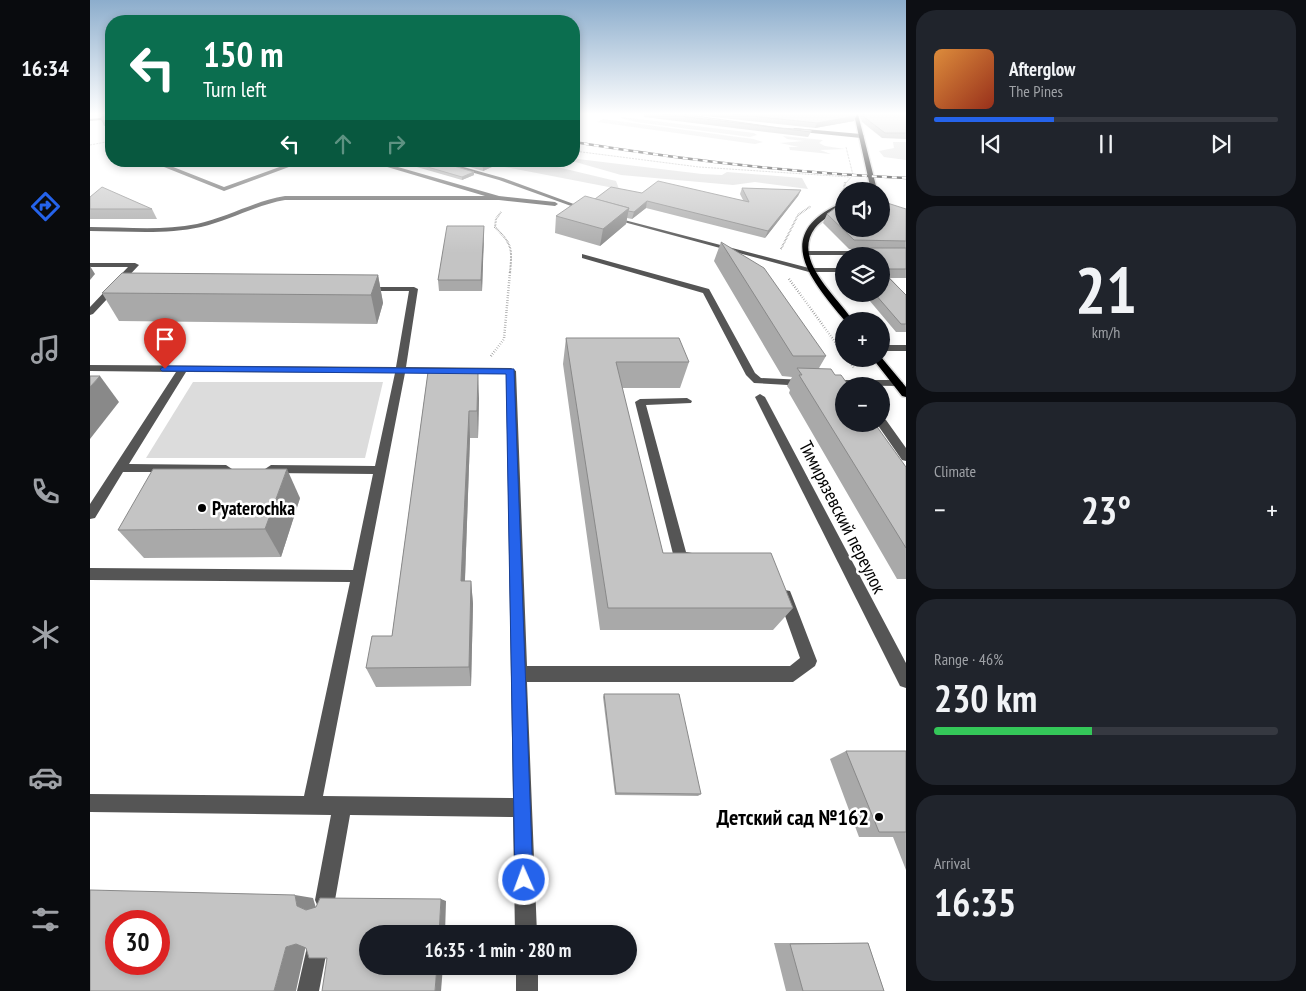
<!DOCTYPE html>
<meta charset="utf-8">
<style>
:root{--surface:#171b24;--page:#20242c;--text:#f1f3f6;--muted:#9ea1a6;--line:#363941;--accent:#2563eb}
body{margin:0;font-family:"PT Sans Narrow",sans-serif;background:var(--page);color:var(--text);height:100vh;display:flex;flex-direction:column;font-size:19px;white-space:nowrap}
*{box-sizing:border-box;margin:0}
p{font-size:16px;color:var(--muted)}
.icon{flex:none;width:28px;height:28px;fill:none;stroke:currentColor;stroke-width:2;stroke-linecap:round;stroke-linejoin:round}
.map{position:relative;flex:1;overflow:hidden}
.panel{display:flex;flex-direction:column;gap:10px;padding:10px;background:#0d0f14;width:400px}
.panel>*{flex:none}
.top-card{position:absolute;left:15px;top:15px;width:475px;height:152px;border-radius:20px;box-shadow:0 2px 8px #0003;background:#0b6e4f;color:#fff;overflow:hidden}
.buttons{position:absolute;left:745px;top:182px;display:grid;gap:10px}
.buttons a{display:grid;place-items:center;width:55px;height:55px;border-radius:50%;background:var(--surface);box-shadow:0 2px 8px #0003;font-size:25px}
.speed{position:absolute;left:15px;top:910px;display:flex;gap:10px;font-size:25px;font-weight:700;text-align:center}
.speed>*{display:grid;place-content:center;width:65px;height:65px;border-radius:50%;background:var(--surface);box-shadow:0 2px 8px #0003;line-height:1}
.speed .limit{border:8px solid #d22;background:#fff;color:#111}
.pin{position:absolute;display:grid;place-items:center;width:42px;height:42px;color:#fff;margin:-51px -21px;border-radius:50% 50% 50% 0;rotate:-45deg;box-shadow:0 0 5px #0007}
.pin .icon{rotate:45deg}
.me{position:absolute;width:55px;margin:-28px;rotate:358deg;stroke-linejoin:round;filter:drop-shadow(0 0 4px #0008)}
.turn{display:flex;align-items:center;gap:18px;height:105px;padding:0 15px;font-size:22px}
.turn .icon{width:65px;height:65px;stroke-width:2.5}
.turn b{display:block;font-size:35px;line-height:42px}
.lanes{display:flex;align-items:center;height:48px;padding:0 15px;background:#0003;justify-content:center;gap:25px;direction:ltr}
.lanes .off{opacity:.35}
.big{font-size:38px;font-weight:600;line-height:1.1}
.panel .tile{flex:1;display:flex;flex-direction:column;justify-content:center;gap:8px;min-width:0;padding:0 18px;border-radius:20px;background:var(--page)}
.panel .dial{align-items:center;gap:0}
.dial b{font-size:65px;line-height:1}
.song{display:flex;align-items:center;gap:15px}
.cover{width:60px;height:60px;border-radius:8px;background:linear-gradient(135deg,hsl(30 70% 55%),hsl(10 70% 35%))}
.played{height:5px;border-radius:2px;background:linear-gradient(90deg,var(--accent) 35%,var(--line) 35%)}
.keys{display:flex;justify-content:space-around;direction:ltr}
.heat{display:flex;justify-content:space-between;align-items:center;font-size:28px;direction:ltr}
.charge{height:8px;border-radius:4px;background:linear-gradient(90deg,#34c759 46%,var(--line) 0)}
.trip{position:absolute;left:269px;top:925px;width:278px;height:50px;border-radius:25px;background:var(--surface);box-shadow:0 2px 8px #0003;font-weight:600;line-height:50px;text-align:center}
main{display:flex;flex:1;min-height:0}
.tabs{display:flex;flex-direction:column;width:90px;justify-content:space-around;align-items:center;background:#090b0e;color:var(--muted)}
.tabs .icon{width:35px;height:35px}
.tabs .on{color:var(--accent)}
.tabs b{font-size:22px;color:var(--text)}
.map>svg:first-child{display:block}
.green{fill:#dcdcdc}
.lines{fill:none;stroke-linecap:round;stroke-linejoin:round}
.major-casing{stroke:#dbdbdb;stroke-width:3}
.path-far2{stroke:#777;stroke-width:1;stroke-dasharray:0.5 1;stroke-linecap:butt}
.path-far1{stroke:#777;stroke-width:2;stroke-dasharray:0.5 1;stroke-linecap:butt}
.path{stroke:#777;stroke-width:2.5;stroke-dasharray:0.5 2;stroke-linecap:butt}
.minor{fill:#555;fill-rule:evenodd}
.major{fill:#000;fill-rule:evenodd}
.rail-casing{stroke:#000;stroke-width:2.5}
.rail{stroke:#fff;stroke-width:2;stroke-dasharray:5;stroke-linecap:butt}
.wall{fill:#a9a9a9}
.shaded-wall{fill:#898989}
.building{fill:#c4c4c4;stroke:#898989;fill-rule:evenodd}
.route{fill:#2563eb;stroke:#184099}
.poi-dot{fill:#000;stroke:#fff;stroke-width:2}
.labels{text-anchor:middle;stroke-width:5;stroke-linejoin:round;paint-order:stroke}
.poi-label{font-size:19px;font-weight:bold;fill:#000;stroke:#fff;text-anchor:start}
.street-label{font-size:19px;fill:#000;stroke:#fff}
.near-poi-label{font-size:22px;font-weight:bold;fill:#000;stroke:#fff;text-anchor:end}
</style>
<main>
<nav class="tabs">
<b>16:34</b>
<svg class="icon on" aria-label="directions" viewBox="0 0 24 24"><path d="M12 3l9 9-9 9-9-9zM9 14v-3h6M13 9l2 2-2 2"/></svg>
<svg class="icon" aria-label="music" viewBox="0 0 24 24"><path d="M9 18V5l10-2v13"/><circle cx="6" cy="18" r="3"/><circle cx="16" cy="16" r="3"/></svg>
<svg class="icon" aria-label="phone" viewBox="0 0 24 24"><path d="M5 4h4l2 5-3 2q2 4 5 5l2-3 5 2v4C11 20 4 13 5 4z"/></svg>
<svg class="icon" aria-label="climate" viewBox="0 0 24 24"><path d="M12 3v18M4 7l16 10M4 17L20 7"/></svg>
<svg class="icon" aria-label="car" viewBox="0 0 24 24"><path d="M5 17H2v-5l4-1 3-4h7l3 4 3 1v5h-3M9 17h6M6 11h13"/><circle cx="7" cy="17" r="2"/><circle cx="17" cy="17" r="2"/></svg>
<svg class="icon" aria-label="filters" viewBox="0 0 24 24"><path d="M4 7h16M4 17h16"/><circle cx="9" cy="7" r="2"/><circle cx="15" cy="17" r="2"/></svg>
</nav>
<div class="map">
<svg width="816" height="991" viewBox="0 0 816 991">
<rect width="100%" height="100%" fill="#fff"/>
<g class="green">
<path d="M532,117L664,133L667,135L660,137L546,122L530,118Z"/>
<path d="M513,119L663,139L673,142L665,144L507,122Z"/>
<path d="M693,136L733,140L729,143L735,146L755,149L730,150L741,154L700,150L699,147H709L690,143L714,141L697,139Z"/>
<path d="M803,142H816V160L794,157L789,151L804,148Z"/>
<path d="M488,159L612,174L632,175L637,172L712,178L718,189L665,182L643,185L531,175L482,161Z"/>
<path d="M384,161H442L526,181L529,189Z"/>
<path d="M103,382H293L275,458H56Z"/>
</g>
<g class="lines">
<defs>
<g id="major">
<path d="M764,114H768L786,186L783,191H777L780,186Z"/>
<path d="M754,202V207C745,213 732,219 725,228C701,260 748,297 763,321H755C720,279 680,233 754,202Z"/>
<path d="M791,357L816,387V397L812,396L783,359H791Z"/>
</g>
</defs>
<use href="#major" class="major-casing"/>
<g class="path-far2">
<path d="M0,145L21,141"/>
<path d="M484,151L609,167L760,177"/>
<path d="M755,184L763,175L756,147"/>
</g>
<g class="path-far1">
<path d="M751,192L754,189L755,182"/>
<path d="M411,212L406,219L405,227C423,245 422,249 420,273"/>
<path d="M691,249L708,215L721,206"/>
</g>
<g class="path">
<path d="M699,279L754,354"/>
<path d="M401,356L414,339L420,272"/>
<path d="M757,359L764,368"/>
</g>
<g class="minor">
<path d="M21,117V119L0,121V119Z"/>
<path d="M704,128L771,134L774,136L771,138L702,131Z"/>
<path d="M59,161H68L134,187L206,161H215L134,191Z"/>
<path d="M277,161H287L409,196L465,202L468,204L465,206L409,200H195C166,205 140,220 111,227C75,235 37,231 0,231V227C35,227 72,231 107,224C138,217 164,201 195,196H395Z"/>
<path d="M342,161H352L413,178L500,210L495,211L409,180Z"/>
<path d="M519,216L719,268H750L754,270L750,272H719L519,218Z"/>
<rect x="714" y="251" width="102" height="4"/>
<path d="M492,254L619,289L665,373L671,378L715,380L720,383L715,386L664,383L656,375L613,293L492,258Z"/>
<path d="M0,263H45L49,265L3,314L0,315V307L38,267H0Z"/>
<path d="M271,287H324L328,289L316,367L421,368L426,371L437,666H700L710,658L688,596L690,591L695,590L700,591L702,596L727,661L725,666L703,682H437L447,934H425L423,817L260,815L245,900L242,907L235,910L228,907L225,900L241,815L0,812V794L214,796L260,582L0,580V568L263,570L283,474L181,473L175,469L181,465L285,466L305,373L96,372L39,464L136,465L142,469L140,472H33L5,518L0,519V504L86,372L0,371V365L306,367L319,291H271ZM315,373L416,374L423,798L233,796Z"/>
<rect x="791" y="345" width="25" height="6"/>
<path d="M740,380H808L813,383L808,386L736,385L735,383Z"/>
<path d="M670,394L675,397L816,663V688L810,686L665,397Z"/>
<path d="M597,398L602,401L601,403L556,405L596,552L608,554L610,558L608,562C601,565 593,565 586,562L584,558L545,402L550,399Z"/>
<path d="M791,419L796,420L816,448V461L812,460L787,424H791Z"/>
<path d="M225,944L233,947L236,955L229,991H207L217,947Z"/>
<rect x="426" y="966" width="22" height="25"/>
</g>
<use href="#major" class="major"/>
<defs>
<path id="rail" d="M484,142C594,160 704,173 816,178"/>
</defs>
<use href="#rail" class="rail-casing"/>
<use href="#rail" class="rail"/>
</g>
<g class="wall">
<path d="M554,114H591L721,132L718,137L554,117Z"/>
<path d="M597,114H766L764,121L725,128Z"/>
<path d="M769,114H816V139L792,138L772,122Z"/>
<path d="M306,161H347L384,172V175L372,180Z"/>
<path d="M360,161H399L404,162V166L393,171Z"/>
<path d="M652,188L711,190L708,196L675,238L556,208L542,219L537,218L536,224L510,246L465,233L466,216L505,199L552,193L653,200L650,194Z"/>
<path d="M0,197L62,209L67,219H0Z"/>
<path d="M816,209V278H800L816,295V332H806L774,294H791V256H768L771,249H759L733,223L737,214Z"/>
<path d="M394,226L392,291H349L348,280Z"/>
<path d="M631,242L736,356L729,368L816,467V579H807L699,393L700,390L697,386L702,377L692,376L624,261Z"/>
<path d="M288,275L293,303L287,324L29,321L12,293Z"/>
<path d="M476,338L599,362L590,388H532L573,553L703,608L683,630H510L473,364Z"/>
<path d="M338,372L389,398L388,438H380L375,581H381L383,604L381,686L286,687L276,668L302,636Z"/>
<path d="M210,498L191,557L54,558L28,530Z"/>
<path d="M514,694L611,794L608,796L525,795L513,697Z"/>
<path d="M756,751H816V870L803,837H769L740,759Z"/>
<path d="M684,943H778L794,991H696Z"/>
</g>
<g class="shaded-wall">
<path d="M12,114H20L21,115L13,116Z"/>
<path d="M766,116L764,121L725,128L727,123Z"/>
<path d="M21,120V125L14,126L12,121Z"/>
<path d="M404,162V166L393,171V167Z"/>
<path d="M384,172V175L372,180V177Z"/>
<path d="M711,190L708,196L675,238L678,231Z"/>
<path d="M557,201L556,208L542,219L544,212Z"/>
<path d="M539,208L536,224L510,246L513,229Z"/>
<path d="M394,226V236L392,291L391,280Z"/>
<path d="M0,266L5,274L0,280Z"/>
<path d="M288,275L293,303L287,324L281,295Z"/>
<path d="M388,372L389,398L388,438L387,411Z"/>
<path d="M10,376L29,402L0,439V387Z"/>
<path d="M379,411L380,438L374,604L371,581Z"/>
<path d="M197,469L210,498L191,557L175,529Z"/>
<path d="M381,581L383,604L381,686L379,667Z"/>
<path d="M205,895L223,898L226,908L216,910L207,906Z"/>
<path d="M351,899L356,901L355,934H349Z"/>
<path d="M206,944L216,945L206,991H184L196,947Z"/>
<path d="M347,966H353L351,991H345Z"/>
</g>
<g class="building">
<path d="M20,114H21V120L12,121L11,117L20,115Z"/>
<path d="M573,114H592L690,128L721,130V132Z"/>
<path d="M643,114H766V116L727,123Z"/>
<path d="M773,114H816V133H795L774,117Z"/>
<path d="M317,161H347L384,172L372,177Z"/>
<path d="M371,161H399L404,162L393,167Z"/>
<path d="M568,181L659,202L652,188L711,190L678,231L557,201L544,212L538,211L539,208L505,199L521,187L552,193Z"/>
<path d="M12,187L62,209H0V197Z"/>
<path d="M495,196L539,208L513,229L466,216Z"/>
<path d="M791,201L816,209V241L764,240L737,214L744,209L754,205V229H791Z"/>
<path d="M357,226H394L391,280H348Z"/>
<path d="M631,242L674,268L736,356H703Z"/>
<path d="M772,248H816V269H794L791,266V256H781Z"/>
<path d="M791,270L816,295V324H811L785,294H791Z"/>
<path d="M32,273L288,275L281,295L12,293Z"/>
<path d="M476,338H589L599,362H526L573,553H681L703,608H518Z"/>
<path d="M707,368L741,369L745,375H751L759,386H754V424H785L816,467V548L709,375H712Z"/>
<path d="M338,372H388L387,411H379L371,581H381L379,667L276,668L282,636H302Z"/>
<path d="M0,376H10L0,387Z"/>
<path d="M63,469H197L175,529L28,530Z"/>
<path d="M514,694H589L611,794L526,793Z"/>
<path d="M756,751H816V832H789Z"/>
<path d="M0,890L205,895L207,906L216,910L226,907L230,898L351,899L349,934H278V966H347L345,991H232L237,958H219L216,948L206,944L196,947L184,991H0ZM26,921H69V964H26Z"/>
<path d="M778,943L794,991H713L700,944Z"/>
</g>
<linearGradient id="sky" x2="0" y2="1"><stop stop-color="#8cadcc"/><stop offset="0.45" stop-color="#fff"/><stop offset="1" stop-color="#fff" stop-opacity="0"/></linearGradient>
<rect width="816" height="253" fill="url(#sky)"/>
<path class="route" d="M75,366L424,369L443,880L441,887L434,889L428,887L425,880L416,374L72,371L70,369Z"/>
<g class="poi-dot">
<circle cx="112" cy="508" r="5"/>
<circle cx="789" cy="817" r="5"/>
</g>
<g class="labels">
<g class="poi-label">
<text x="122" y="515">Pyaterochka</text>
</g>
<g class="street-label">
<text transform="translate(753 517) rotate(63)" y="7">Тимирязевский переулок</text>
</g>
<g class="near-poi-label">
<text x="779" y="825">Детский сад №162</text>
</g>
</g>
</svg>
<div class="buttons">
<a><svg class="icon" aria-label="sound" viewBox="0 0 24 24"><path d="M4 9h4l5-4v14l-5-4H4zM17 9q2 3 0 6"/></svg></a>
<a><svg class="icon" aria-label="layers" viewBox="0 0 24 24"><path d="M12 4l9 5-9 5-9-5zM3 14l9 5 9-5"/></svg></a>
<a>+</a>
<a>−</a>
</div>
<div class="speed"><div class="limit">30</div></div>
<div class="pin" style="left:75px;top:369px;background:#d93025"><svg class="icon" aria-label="arrive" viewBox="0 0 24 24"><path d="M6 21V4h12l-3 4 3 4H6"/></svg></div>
<svg class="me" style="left:434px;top:880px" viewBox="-20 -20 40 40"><circle r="17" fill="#2563eb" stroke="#fff" stroke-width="3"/><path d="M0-11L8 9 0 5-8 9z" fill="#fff"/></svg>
<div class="trip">16:35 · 1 min · 280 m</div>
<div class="top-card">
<div class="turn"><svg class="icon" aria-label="left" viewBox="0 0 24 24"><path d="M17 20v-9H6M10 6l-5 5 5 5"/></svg><div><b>150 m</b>Turn left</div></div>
<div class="lanes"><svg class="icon" aria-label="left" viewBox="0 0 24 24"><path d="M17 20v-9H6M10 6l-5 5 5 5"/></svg><svg class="icon off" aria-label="ahead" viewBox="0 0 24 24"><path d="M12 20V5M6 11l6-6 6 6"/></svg><svg class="icon off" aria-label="right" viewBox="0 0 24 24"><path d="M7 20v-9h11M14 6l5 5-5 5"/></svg></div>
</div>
</div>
<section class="panel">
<div class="tile">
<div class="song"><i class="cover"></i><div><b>Afterglow</b><p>The Pines</p></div></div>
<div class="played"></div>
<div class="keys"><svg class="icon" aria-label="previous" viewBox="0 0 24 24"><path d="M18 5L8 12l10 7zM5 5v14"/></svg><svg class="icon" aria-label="pause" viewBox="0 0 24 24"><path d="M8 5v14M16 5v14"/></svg><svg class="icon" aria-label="next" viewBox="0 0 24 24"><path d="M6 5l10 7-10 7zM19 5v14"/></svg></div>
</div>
<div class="tile dial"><b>21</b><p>km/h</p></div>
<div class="tile"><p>Climate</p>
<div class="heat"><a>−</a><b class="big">23°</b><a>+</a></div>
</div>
<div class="tile"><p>Range · 46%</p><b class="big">230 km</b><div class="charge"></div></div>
<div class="tile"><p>Arrival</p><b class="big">16:35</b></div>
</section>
</main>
